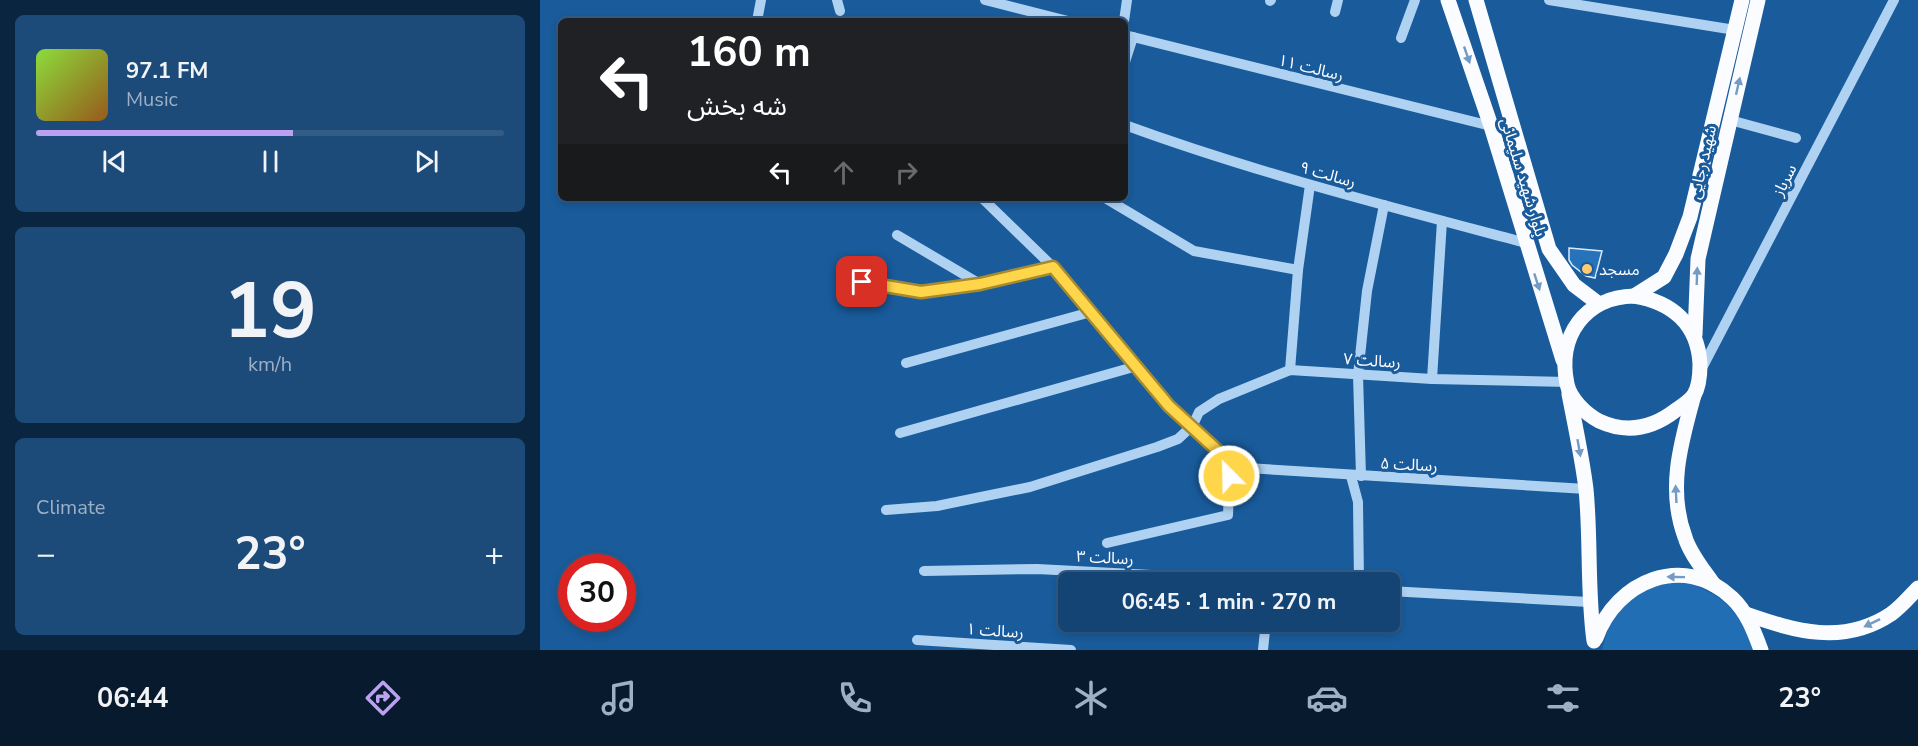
<!DOCTYPE html>
<meta charset="utf-8">
<style>
:root{--surface:#134474;--page:#1c4b79;--text:#f1f3f6;--muted:#9db0c5;--line:#325c86;--accent:#bca0f2}
body{margin:0;font-family:"Nunito Sans","Noto Sans Arabic",sans-serif;background:var(--page);color:var(--text);height:100vh;display:flex;flex-direction:column;font-size:22px;white-space:nowrap}
*{box-sizing:border-box;margin:0}
p{font-size:20px;color:var(--muted)}
.icon{flex:none;width:33px;height:33px;fill:none;stroke:currentColor;stroke-width:2;stroke-linecap:round;stroke-linejoin:round}
.map{position:relative;flex:1;overflow:hidden}
.details{display:flex;flex-direction:column;gap:15px;padding:15px;background:#0a2540;width:540px}
.details>*{flex:none}
.top-card{position:absolute;left:18px;top:18px;width:570px;height:183px;border-radius:9px;box-shadow:0 3px 9px #0003,0 0 0 2px var(--line);background:#202124;color:#fff;overflow:hidden}
.speed{position:absolute;left:18px;top:554px;display:flex;gap:12px;font-size:30px;font-weight:700;text-align:center}
.speed>*{display:grid;place-content:center;width:78px;height:78px;border-radius:50%;background:var(--surface);box-shadow:0 3px 9px #0003,0 0 0 2px var(--line);line-height:1}
.speed .limit{border:9px solid #d22;background:#fff;color:#111}
.pin{position:absolute;display:grid;place-items:center;width:51px;height:51px;color:#fff;margin:-26px;border-radius:12px;box-shadow:0 3px 9px #0006}
.me{position:absolute;width:66px;margin:-33px;rotate:337deg;stroke-linejoin:round;filter:drop-shadow(0 0 4px #0008)}
.turn{display:flex;align-items:center;gap:21px;height:126px;padding:0 30px;font-size:27px}
.turn .icon{width:78px;height:78px;stroke-width:2.5}
.turn b{display:block;font-size:42px;line-height:51px}
.lanes{display:flex;align-items:center;height:57px;padding:0 30px;background:#0003;justify-content:center;gap:30px;direction:ltr}
.lanes .off{opacity:.35}
.big{font-size:45px;font-weight:700;line-height:1.1}
.details .tile{flex:1;display:flex;flex-direction:column;justify-content:center;gap:9px;min-width:0;padding:0 21px;border-radius:9px;background:var(--page)}
.details .dial{align-items:center;gap:0}
.dial b{font-size:78px;line-height:1}
.song{display:flex;align-items:center;gap:18px}
.cover{width:72px;height:72px;border-radius:9px;background:linear-gradient(135deg,hsl(90 70% 55%),hsl(30 70% 35%))}
.played{height:6px;border-radius:3px;background:linear-gradient(90deg,var(--accent) 55%,var(--line) 55%)}
.keys{display:flex;justify-content:space-around;direction:ltr}
.heat{display:flex;justify-content:space-between;align-items:center;font-size:33px;direction:ltr}
.trip{position:absolute;left:518px;top:572px;width:342px;height:60px;border-radius:9px;background:var(--surface);box-shadow:0 3px 9px #0003,0 0 0 2px var(--line);font-weight:700;line-height:60px;text-align:center}
.tabs{display:flex;height:96px;justify-content:space-around;align-items:center;background:#081b2e;color:var(--muted)}
.tabs .icon{width:42px;height:42px}
.tabs .active{color:var(--accent)}
.tabs b{font-size:27px;color:var(--text)}
main{display:flex;flex:1;min-height:0}
.map>svg:first-child{display:block}
.green{fill:#216eb4}
.building{fill:#2773b9;stroke:#d7eafc;stroke-width:1.5}
.lines{fill:none;stroke-linecap:round;stroke-linejoin:round}
.minor{stroke:#afd2f2;stroke-width:10}
.major{stroke:#fafcff;stroke-width:15}
.oneway{fill:#739bc3}
.route-casing{stroke:#a68a30;stroke-width:15}
.route{stroke:#ffd54a;stroke-width:10}
.poi-dot{fill:#ffcb70;stroke:#195b9b;stroke-width:2}
.labels{text-anchor:middle;stroke-width:6;stroke-linejoin:round;paint-order:stroke}
.street-label{font-size:16px;fill:#fff;stroke:#195b9b}
.poi-label{font-size:16px;fill:#fff;stroke:#195b9b;text-anchor:start}
</style>
<main>
<section class="details">
<div class="tile">
<div class="song"><i class="cover"></i><div><b>97.1 FM</b><p>Music</p></div></div>
<div class="played"></div>
<div class="keys"><svg class="icon" aria-label="previous" viewBox="0 0 24 24"><path d="M18 5L8 12l10 7zM5 5v14"/></svg><svg class="icon" aria-label="pause" viewBox="0 0 24 24"><path d="M8 5v14M16 5v14"/></svg><svg class="icon" aria-label="next" viewBox="0 0 24 24"><path d="M6 5l10 7-10 7zM19 5v14"/></svg></div>
</div>
<div class="tile dial"><b>19</b><p>km/h</p></div>
<div class="tile"><p>Climate</p>
<div class="heat"><a>−</a><b class="big">23°</b><a>+</a></div>
</div>
</section>
<div class="map">
<svg width="1378" height="650" viewBox="0 0 1378 650">
<rect width="100%" height="100%" fill="#195b9b"/>
<path class="green" d="M1141,581C1183,593 1198,610 1215,650H1062L1069,625L1097,590Z"/>
<path class="building" d="M1029,248L1062,251L1055,278L1046,276L1032,265L1029,260Z"/>
<g class="lines">
<g class="minor">
<path d="M297,0L300,11"/>
<path d="M445,0L528,21"/>
<path d="M1009,0L1195,30"/>
<path d="M730,1L731,0"/>
<path d="M795,12L798,0"/>
<path d="M217,21L221,0"/>
<path d="M584,21L587,0"/>
<path d="M585,35L951,126"/>
<path d="M861,38L875,0"/>
<path d="M585,62L593,37"/>
<path d="M1190,120L1256,138"/>
<path d="M585,125C716,173 851,207 986,243"/>
<path d="M442,198L513,267L629,406L688,460L690,467L688,515L567,543"/>
<path d="M565,198L654,251L758,270"/>
<path d="M357,235L440,284"/>
<path d="M322,282L381,292L440,284L513,267"/>
<path d="M366,363L551,312"/>
<path d="M750,370L758,270L770,185"/>
<path d="M1160,372L1354,0"/>
<path d="M892,379L902,221"/>
<path d="M360,433L597,366"/>
<path d="M690,467L1046,489"/>
<path d="M811,476L818,502L819,582"/>
<path d="M821,476L818,375L827,291L844,205"/>
<path d="M346,510L397,506L490,487L617,447L638,439L653,425L659,412L679,399L750,370L892,379L1027,382"/>
<path d="M384,571L497,569L745,582"/>
<path d="M849,591L1049,602"/>
<path d="M377,640L531,650"/>
<path d="M723,650L726,621"/>
</g>
<g class="major">
<path d="M908,0L951,126L1023,360"/>
<path d="M936,0L1009,249L1034,285L1059,304"/>
<path d="M1094,296C1132,302 1158,324 1160,364C1160,373 1159,387 1154,395C1150,401 1142,406 1136,410C1113,428 1087,434 1059,421C1046,414 1030,399 1027,384C1017,336 1045,297 1094,296Z"/>
<path d="M1094,296L1124,277L1136,254L1150,217L1202,0"/>
<path d="M1155,335L1158,259L1218,0"/>
<path d="M1029,394C1035,425 1042,457 1046,489C1051,540 1047,591 1054,641"/>
<path d="M1154,395C1141,442 1127,489 1145,537C1150,554 1164,570 1174,585"/>
<path d="M1206,614C1255,631 1303,646 1351,614C1361,607 1370,596 1378,588"/>
<path d="M1056,638C1076,581 1144,552 1192,598C1207,612 1214,631 1221,650"/>
</g>
</g>
<defs><path id="oneway-solid" d="M-6-.8H1V-3.2L6.5 0L1 3.2V.8H-6Z" transform="scale(1.5)"/></defs>
<g class="oneway">
<use href="#oneway-solid" transform="translate(927 55) rotate(71)"/>
<use href="#oneway-solid" transform="translate(1198 86) rotate(-77)"/>
<use href="#oneway-solid" transform="translate(1157 276) rotate(-88)"/>
<use href="#oneway-solid" transform="translate(997 282) rotate(72)"/>
<use href="#oneway-solid" transform="translate(1039 448) rotate(80)"/>
<use href="#oneway-solid" transform="translate(1136 494) rotate(-93)"/>
<use href="#oneway-solid" transform="translate(1136 577) rotate(-179)"/>
<use href="#oneway-solid" transform="translate(1332 623) rotate(154)"/>
</g>
<g class="lines">
<defs>
<path id="route" d="M322,282L381,292L440,284L513,267L629,406L688,460L689,476"/>
</defs>
<use href="#route" class="route-casing"/>
<use href="#route" class="route"/>
</g>
<circle class="poi-dot" cx="1047" cy="269" r="6"/>
<g class="labels">
<g class="street-label">
<text transform="translate(771 67) rotate(14)" y="6">رسالت ۱۱</text>
<text transform="translate(1162 162) rotate(-77)" y="6">شهید رجایی</text>
<text transform="translate(788 174) rotate(16)" y="6">رسالت ۹</text>
<text transform="translate(984 177) rotate(73)" y="6">بلوار شهید سلیمانی</text>
<text transform="translate(1244 180) rotate(-63)" y="6">سرباز</text>
<text transform="translate(832 360) rotate(4)" y="6">رسالت ۷</text>
<text transform="translate(869 464) rotate(3)" y="6">رسالت ۵</text>
<text transform="translate(565 557) rotate(3)" y="6">رسالت ۳</text>
<text transform="translate(455 630) rotate(4)" y="6">رسالت ۱</text>
</g>
<g class="poi-label">
<text x="1059" y="275">مسجد</text>
</g>
</g>
</svg>
<div class="speed"><div class="limit">30</div></div>
<div class="pin" style="left:322px;top:282px;background:#d93025"><svg class="icon" aria-label="arrive" viewBox="0 0 24 24"><path d="M6 21V4h12l-3 4 3 4H6"/></svg></div>
<svg class="me" style="left:689px;top:476px" viewBox="-20 -20 40 40"><circle r="17" fill="#ffd54a" stroke="#fff" stroke-width="3"/><path d="M0-11L8 9 0 5-8 9z" fill="#fff"/></svg>
<div class="trip">06:45 · 1 min · 270 m</div>
<div class="top-card">
<div class="turn"><svg class="icon" aria-label="left" viewBox="0 0 24 24"><path d="M17 20v-9H6M10 6l-5 5 5 5"/></svg><div><b>160 m</b>شه بخش</div></div>
<div class="lanes"><svg class="icon" aria-label="left" viewBox="0 0 24 24"><path d="M17 20v-9H6M10 6l-5 5 5 5"/></svg><svg class="icon off" aria-label="ahead" viewBox="0 0 24 24"><path d="M12 20V5M6 11l6-6 6 6"/></svg><svg class="icon off" aria-label="right" viewBox="0 0 24 24"><path d="M7 20v-9h11M14 6l5 5-5 5"/></svg></div>
</div>
</div>
</main>
<nav class="tabs">
<b>06:44</b>
<svg class="icon active" aria-label="directions" viewBox="0 0 24 24"><path d="M12 3l9 9-9 9-9-9zM9 14v-3h6M13 9l2 2-2 2"/></svg>
<svg class="icon" aria-label="music" viewBox="0 0 24 24"><path d="M9 18V5l10-2v13"/><circle cx="6" cy="18" r="3"/><circle cx="16" cy="16" r="3"/></svg>
<svg class="icon" aria-label="phone" viewBox="0 0 24 24"><path d="M5 4h4l2 5-3 2q2 4 5 5l2-3 5 2v4C11 20 4 13 5 4z"/></svg>
<svg class="icon" aria-label="climate" viewBox="0 0 24 24"><path d="M12 3v18M4 7l16 10M4 17L20 7"/></svg>
<svg class="icon" aria-label="car" viewBox="0 0 24 24"><path d="M5 17H2v-5l4-1 3-4h7l3 4 3 1v5h-3M9 17h6M6 11h13"/><circle cx="7" cy="17" r="2"/><circle cx="17" cy="17" r="2"/></svg>
<svg class="icon" aria-label="filters" viewBox="0 0 24 24"><path d="M4 7h16M4 17h16"/><circle cx="9" cy="7" r="2"/><circle cx="15" cy="17" r="2"/></svg>
<b>23°</b>
</nav>
